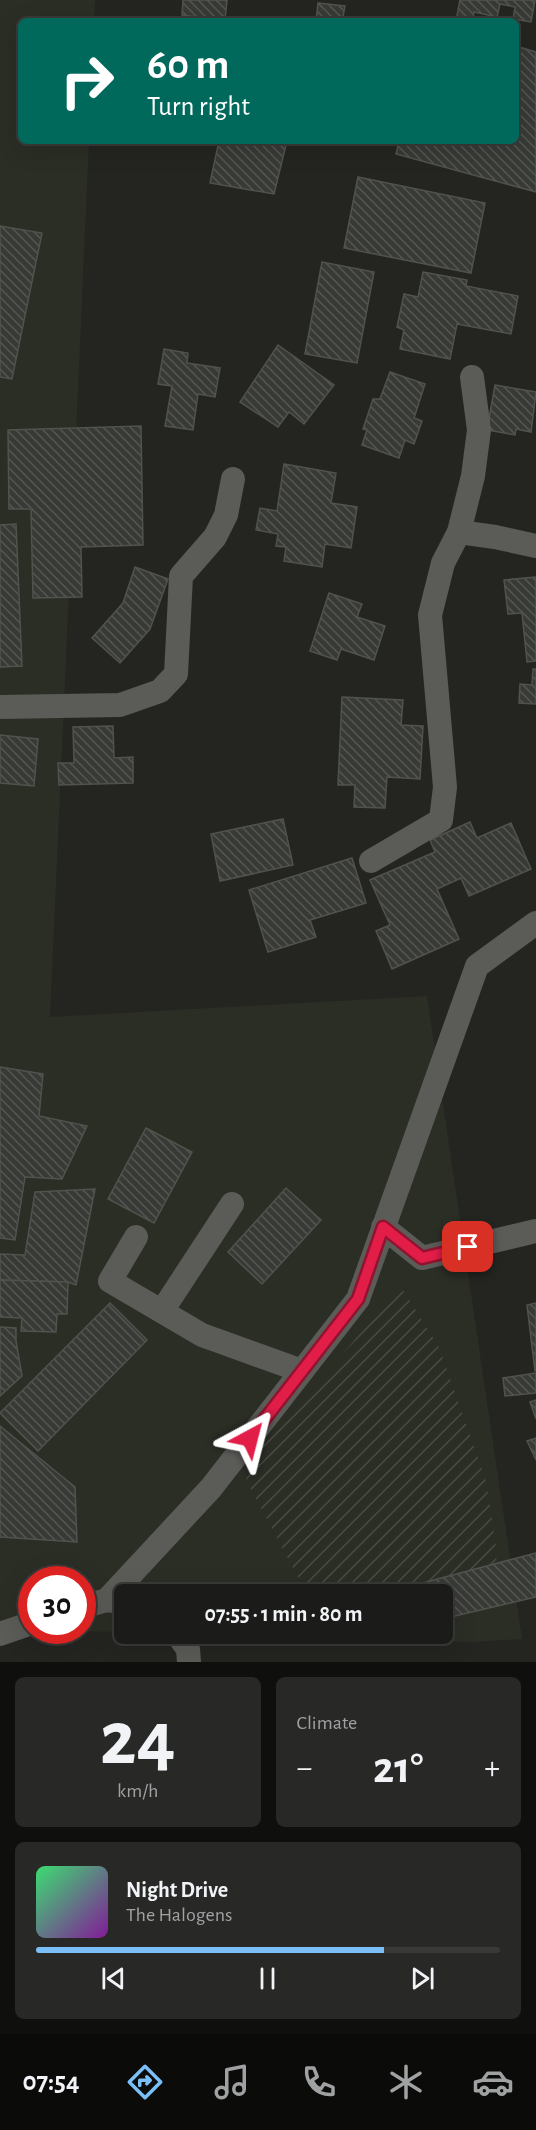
<!DOCTYPE html>
<meta charset="utf-8">
<style>
:root{--surface:#1b1c19;--page:#282926;--text:#f1f3f6;--muted:#a0a1a2;--line:#393a38;--accent:#7abff8}
body{margin:0;font-family:"Alegreya Sans",sans-serif;background:var(--page);color:var(--text);height:100vh;display:flex;flex-direction:column;font-size:22px;white-space:nowrap}
*{box-sizing:border-box;margin:0}
p{font-size:20px;color:var(--muted)}
.icon{flex:none;width:33px;height:33px;fill:none;stroke:currentColor;stroke-width:2;stroke-linecap:round;stroke-linejoin:round}
.map{position:relative;height:1662px;overflow:hidden}
.sheet{display:flex;flex-direction:column;gap:15px;padding:15px;background:#0f0f0e;flex:1}
.sheet>*{flex:none}
.hud{position:absolute;left:18px;top:18px;width:501px;height:126px;border-radius:9px;box-shadow:0 6px 24px #0002,0 0 0 2px var(--line);background:#00695c;color:#fff;overflow:hidden}
.speed{position:absolute;left:18px;top:1566px;display:flex;gap:12px;font-size:30px;font-weight:700;text-align:center}
.speed>*{display:grid;place-content:center;width:78px;height:78px;border-radius:50%;background:var(--surface);box-shadow:0 6px 24px #0002,0 0 0 2px var(--line);line-height:1}
.speed .limit{border:9px solid #d22;background:#fff;color:#111}
.pin{position:absolute;display:grid;place-items:center;width:51px;height:51px;color:#fff;margin:-26px;border-radius:12px;box-shadow:0 3px 9px #0006}
.me{position:absolute;width:66px;margin:-33px;rotate:38deg;stroke-linejoin:round;filter:drop-shadow(0 0 4px #0008)}
.turn{display:flex;align-items:center;gap:21px;height:126px;padding:0 30px;font-size:27px}
.turn .icon{width:78px;height:78px;stroke-width:2.5}
.turn b{display:block;font-size:42px;line-height:51px}
.big{font-size:45px;font-weight:700;line-height:1.1}
.sheet .tile{flex:1;display:flex;flex-direction:column;justify-content:center;gap:9px;min-width:0;padding:0 21px;border-radius:9px;background:var(--page)}
.sheet .dial{align-items:center;gap:0}
.dial b{font-size:78px;line-height:1}
.song{display:flex;align-items:center;gap:18px}
.cover{width:72px;height:72px;border-radius:9px;background:linear-gradient(135deg,hsl(140 70% 55%),hsl(290 70% 35%))}
.played{height:6px;border-radius:3px;background:linear-gradient(90deg,var(--accent) 75%,var(--line) 75%)}
.keys{display:flex;justify-content:space-around;direction:ltr}
.heat{display:flex;justify-content:space-between;align-items:center;font-size:33px;direction:ltr}
.sheet .tiles{flex:1;display:grid;gap:15px;grid-template-columns:1fr 1fr}
.tile:last-child{grid-column:span 2}
.trip{position:absolute;left:114px;top:1584px;width:339px;height:60px;border-radius:9px;background:var(--surface);box-shadow:0 6px 24px #0002,0 0 0 2px var(--line);font-weight:700;line-height:60px;text-align:center}
.tab-bar{display:flex;height:96px;justify-content:space-around;align-items:center;background:#0b0b0a;color:var(--muted)}
.tab-bar .icon{width:42px;height:42px}
.tab-bar .current{color:var(--accent)}
.tab-bar b{font-size:27px;color:var(--text)}
.map>svg:first-child{display:block}
.built{fill:#2b2e25}
.industrial{fill:url(#industrial-furrows)}
.building{fill:url(#building-back-hatch);stroke:#51524e;stroke-width:1.5}
.lines{fill:none;stroke-linecap:round;stroke-linejoin:round}
.street{stroke:#5b5c58;stroke-width:24}
.route-casing{stroke:#92132f;stroke-width:15}
.route{stroke:#e11d48;stroke-width:10}
</style>
<div class="map">
<svg width="536" height="1662" viewBox="0 0 536 1662">
<defs>
<pattern id="industrial-furrows" width="10" height="10" patternUnits="userSpaceOnUse" patternTransform="scale(1.5)"><rect width="10" height="10" fill="#2b2e25"/><path d="M-1 1l2-2M0 10L10 0M9 11l2-2" fill="none" stroke="#494c44"/></pattern>
<pattern id="building-back-hatch" width="6" height="6" patternUnits="userSpaceOnUse" patternTransform="scale(1.5)"><rect width="6" height="6" fill="#383a36"/><path d="M-1 5l2 2M0 0l6 6M5-1l2 2" fill="none" stroke="#545653"/></pattern>
</defs>
<rect width="100%" height="100%" fill="#242521"/>
<path class="built" d="M0,0H95L94,21H21V141H89L50,1017L427,996L522,1639L470,1642L165,1634H442V1594H124V1632L61,1631L82,1630V1580H32L31,1630L0,1629Z"/>
<path class="industrial" d="M401,1287L439,1347L486,1481L496,1547L497,1585L442,1594H307L246,1480L260,1448Z"/>
<g class="building">
<path d="M183,0H227L225,21L182,15Z"/>
<path d="M460,0H535L531,22L513,19L515,7L500,4L497,17L474,12L473,21H456Z"/>
<path d="M318,3L345,6L343,17L362,19L361,21H316Z"/>
<path d="M516,46L536,52V192L396,154L399,141H516Z"/>
<path d="M219,141H287L274,194L210,183Z"/>
<path d="M358,177L485,203L471,273L344,248Z"/>
<path d="M0,226L42,233L12,379L0,377Z"/>
<path d="M322,262L374,272L357,363L305,354Z"/>
<path d="M423,272L467,280L466,286L518,296L511,334L457,324L450,359L400,349L404,330L397,327L404,294L418,297Z"/>
<path d="M278,345L334,385L304,424L289,412L278,427L240,402Z"/>
<path d="M164,349L188,353L187,363L220,368L215,397L198,394L193,430L165,426L172,386L158,384Z"/>
<path d="M390,372L425,384L414,418L422,421L414,444L405,440L399,458L362,445L367,430L363,429L373,399H380Z"/>
<path d="M495,385L536,392L531,432L516,429L515,435L487,430Z"/>
<path d="M141,426L143,545L81,547L82,597L33,598L31,509H9L8,430Z"/>
<path d="M284,464L336,473L331,503L357,507L351,548L325,544L322,567L284,561L286,547L276,546L278,534L256,530L260,508L277,511Z"/>
<path d="M16,524L22,666L0,667V525Z"/>
<path d="M135,567L168,579L150,629L120,663L92,638L123,603Z"/>
<path d="M536,577V661L527,662L522,613L508,614L504,580Z"/>
<path d="M329,593L362,604L357,617L385,626L374,660L341,649L337,660L310,651Z"/>
<path d="M533,669H536V704L519,703L520,684L532,685Z"/>
<path d="M342,697L403,700L401,725L423,726L420,779L387,777L385,808L354,807L355,785H338Z"/>
<path d="M113,726L114,758L133,757V783L59,785L58,763H74L73,727Z"/>
<path d="M0,735L38,739L34,786L0,783Z"/>
<path d="M283,819L293,865L220,881L211,834Z"/>
<path d="M470,822L477,838L511,823L531,869L469,896L461,878L437,889L459,939L392,969L376,931L390,925L370,880L435,852L430,840Z"/>
<path d="M352,858L366,903L310,920L316,937L268,952L249,890Z"/>
<path d="M0,1067L43,1074L39,1116L87,1126L62,1179L25,1177L15,1240L0,1238Z"/>
<path d="M146,1128L192,1152L154,1223L108,1199Z"/>
<path d="M286,1188L321,1220L262,1284L228,1252Z"/>
<path d="M95,1189L76,1285L68,1282L0,1280V1254L25,1255L35,1192Z"/>
<path d="M0,1280L68,1282L67,1314H57L56,1332L21,1331L22,1318L0,1317Z"/>
<path d="M110,1303L147,1340L38,1451L0,1413Z"/>
<path d="M536,1303V1371H535L527,1305Z"/>
<path d="M0,1327L16,1328V1341L22,1376L0,1396Z"/>
<path d="M536,1373V1393L505,1396L503,1378Z"/>
<path d="M536,1400V1419L530,1402Z"/>
<path d="M0,1426L75,1487L77,1542L0,1537Z"/>
<path d="M536,1438V1460L527,1441Z"/>
<path d="M536,1553V1597L442,1619V1594H429L426,1582Z"/>
</g>
<g class="lines">
<g class="street">
<path d="M459,532L495,537L536,546"/>
<path d="M0,707L120,705L160,691L176,674L181,576L215,537L226,515L233,479"/>
<path d="M371,861L441,820L445,787L430,615L443,563L459,532L473,476L479,430L472,377"/>
<path d="M383,1227L422,1258L536,1231"/>
<path d="M136,1237L110,1281L202,1335L302,1371"/>
<path d="M162,1311L232,1204"/>
<path d="M107,1600L211,1488L358,1299L477,966L536,923"/>
<path d="M82,1607L107,1600L122,1602"/>
<path d="M0,1634L32,1623"/>
<path d="M177,1634L188,1649L189,1662"/>
</g>
</g>
<g class="lines">
<defs>
<path id="route" d="M250,1438L358,1299L383,1227L422,1258L468,1247"/>
</defs>
<use href="#route" class="route-casing"/>
<use href="#route" class="route"/>
</g>
</svg>
<div class="speed"><div class="limit">30</div></div>
<div class="pin" style="left:468px;top:1247px;background:#d93025"><svg class="icon" aria-label="arrive" viewBox="0 0 24 24"><path d="M6 21V4h12l-3 4 3 4H6"/></svg></div>
<svg class="me" style="left:250px;top:1438px" viewBox="-20 -20 40 40"><path d="M0-17L14 15 0 8-14 15z" fill="#e11d48" stroke="#fff" stroke-width="4"/></svg>
<div class="trip">07:55 · 1 min · 80 m</div>
<div class="hud">
<div class="turn"><svg class="icon" aria-label="right" viewBox="0 0 24 24"><path d="M7 20v-9h11M14 6l5 5-5 5"/></svg><div><b>60 m</b>Turn right</div></div>
</div>
</div>
<section class="sheet">
<div class="tiles">
<div class="tile dial"><b>24</b><p>km/h</p></div>
<div class="tile"><p>Climate</p>
<div class="heat"><a>−</a><b class="big">21°</b><a>+</a></div>
</div>
<div class="tile">
<div class="song"><i class="cover"></i><div><b>Night Drive</b><p>The Halogens</p></div></div>
<div class="played"></div>
<div class="keys"><svg class="icon" aria-label="previous" viewBox="0 0 24 24"><path d="M18 5L8 12l10 7zM5 5v14"/></svg><svg class="icon" aria-label="pause" viewBox="0 0 24 24"><path d="M8 5v14M16 5v14"/></svg><svg class="icon" aria-label="next" viewBox="0 0 24 24"><path d="M6 5l10 7-10 7zM19 5v14"/></svg></div>
</div>
</div>
</section>
<nav class="tab-bar">
<b>07:54</b>
<svg class="icon current" aria-label="directions" viewBox="0 0 24 24"><path d="M12 3l9 9-9 9-9-9zM9 14v-3h6M13 9l2 2-2 2"/></svg>
<svg class="icon" aria-label="music" viewBox="0 0 24 24"><path d="M9 18V5l10-2v13"/><circle cx="6" cy="18" r="3"/><circle cx="16" cy="16" r="3"/></svg>
<svg class="icon" aria-label="phone" viewBox="0 0 24 24"><path d="M5 4h4l2 5-3 2q2 4 5 5l2-3 5 2v4C11 20 4 13 5 4z"/></svg>
<svg class="icon" aria-label="climate" viewBox="0 0 24 24"><path d="M12 3v18M4 7l16 10M4 17L20 7"/></svg>
<svg class="icon" aria-label="car" viewBox="0 0 24 24"><path d="M5 17H2v-5l4-1 3-4h7l3 4 3 1v5h-3M9 17h6M6 11h13"/><circle cx="7" cy="17" r="2"/><circle cx="17" cy="17" r="2"/></svg>
</nav>
